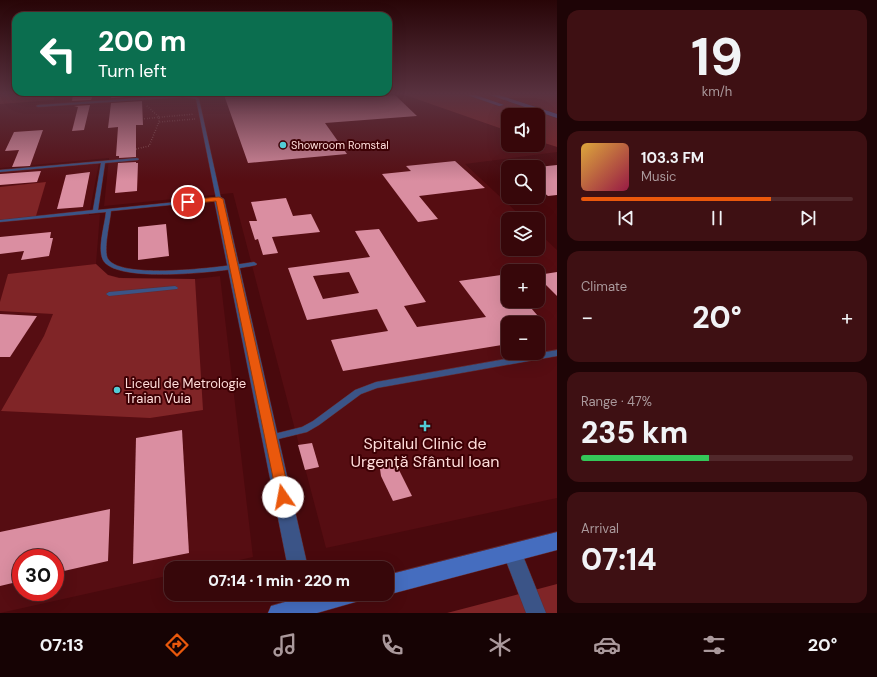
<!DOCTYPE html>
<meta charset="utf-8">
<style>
:root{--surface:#37070a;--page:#3e1013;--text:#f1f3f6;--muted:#aa999c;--line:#51282b;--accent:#ea580c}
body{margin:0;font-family:"DM Sans",sans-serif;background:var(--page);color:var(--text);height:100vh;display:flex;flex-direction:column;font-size:15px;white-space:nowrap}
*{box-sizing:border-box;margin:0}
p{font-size:13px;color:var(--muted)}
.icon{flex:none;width:22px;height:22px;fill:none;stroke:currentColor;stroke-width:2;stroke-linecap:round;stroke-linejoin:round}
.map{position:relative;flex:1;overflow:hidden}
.details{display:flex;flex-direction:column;gap:10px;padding:10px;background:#1e0406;width:320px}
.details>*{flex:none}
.guide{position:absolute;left:12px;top:12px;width:380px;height:84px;border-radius:12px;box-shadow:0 4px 16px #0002,0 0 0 1px var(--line);background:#0b6e4f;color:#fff;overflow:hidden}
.tools{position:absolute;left:501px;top:108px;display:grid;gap:8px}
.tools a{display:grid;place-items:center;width:44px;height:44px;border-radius:8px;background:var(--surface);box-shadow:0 4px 16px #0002,0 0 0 1px var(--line);font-size:20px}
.speed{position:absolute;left:12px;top:549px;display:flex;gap:8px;font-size:20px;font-weight:700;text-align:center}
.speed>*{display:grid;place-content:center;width:52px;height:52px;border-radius:50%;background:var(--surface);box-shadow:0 4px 16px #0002,0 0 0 1px var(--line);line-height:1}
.speed .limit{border:6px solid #d22;background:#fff;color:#111}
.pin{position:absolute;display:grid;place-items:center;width:34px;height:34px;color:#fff;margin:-17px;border:2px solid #fff;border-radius:50%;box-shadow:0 1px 4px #0007}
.me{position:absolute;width:44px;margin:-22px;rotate:348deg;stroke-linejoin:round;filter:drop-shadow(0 0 3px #0008)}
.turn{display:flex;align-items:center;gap:14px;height:84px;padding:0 20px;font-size:18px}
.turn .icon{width:52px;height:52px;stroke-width:2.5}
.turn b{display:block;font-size:28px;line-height:34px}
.big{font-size:30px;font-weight:800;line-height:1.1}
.details .card{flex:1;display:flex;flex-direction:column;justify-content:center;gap:6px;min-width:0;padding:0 14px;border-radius:12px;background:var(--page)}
.details .dial{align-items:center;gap:0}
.dial b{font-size:52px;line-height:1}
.song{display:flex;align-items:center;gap:12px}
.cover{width:48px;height:48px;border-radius:6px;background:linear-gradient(135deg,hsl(40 70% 55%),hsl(340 70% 35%))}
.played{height:4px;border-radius:2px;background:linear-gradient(90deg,var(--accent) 70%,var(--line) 70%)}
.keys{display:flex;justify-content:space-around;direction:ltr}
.heat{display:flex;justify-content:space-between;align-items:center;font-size:22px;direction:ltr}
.charge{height:6px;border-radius:3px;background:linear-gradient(90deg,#34c759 47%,var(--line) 0)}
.trip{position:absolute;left:164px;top:561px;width:230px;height:40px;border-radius:12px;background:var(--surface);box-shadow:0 4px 16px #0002,0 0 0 1px var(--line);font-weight:800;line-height:40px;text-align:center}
.tabs{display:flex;height:64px;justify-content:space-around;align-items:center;background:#160304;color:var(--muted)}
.tabs .icon{width:28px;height:28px}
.tabs .current{color:var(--accent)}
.tabs b{font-size:18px;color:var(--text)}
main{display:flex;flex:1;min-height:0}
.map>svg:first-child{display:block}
.built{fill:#560d12;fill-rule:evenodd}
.green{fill:#802527}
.building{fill:#da8ea1;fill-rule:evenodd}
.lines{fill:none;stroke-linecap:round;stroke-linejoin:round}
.lane-casing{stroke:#662b2e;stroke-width:1}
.street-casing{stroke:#662b2e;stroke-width:1}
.secondary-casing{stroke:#662b2e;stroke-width:1}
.path{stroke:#ab7b7b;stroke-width:1.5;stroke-dasharray:0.5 2;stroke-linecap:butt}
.lane{fill:#3b5487;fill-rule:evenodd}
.street{fill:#3b5487;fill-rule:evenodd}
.secondary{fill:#456dbf;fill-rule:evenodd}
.route{fill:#ea580c;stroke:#983908}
.poi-dot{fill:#52ccd6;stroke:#3d0004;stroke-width:1.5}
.labels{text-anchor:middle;stroke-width:4;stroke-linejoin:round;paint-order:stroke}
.far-poi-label{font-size:11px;fill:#ffdddb;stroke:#3d0004;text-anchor:start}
.poi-label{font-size:13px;fill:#ffdddb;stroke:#3d0004;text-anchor:start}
.near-poi-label{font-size:16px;fill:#ffdddb;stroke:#3d0004}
</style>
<main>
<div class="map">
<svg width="557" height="613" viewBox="0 0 557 613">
<rect width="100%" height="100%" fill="#49090d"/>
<g class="built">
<path d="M55,95H405L508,131V145H538V141L557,147V152L465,164L524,219H508V249H538V232L557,250V498L326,548L233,193L104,206L109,158L0,168V104L53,100ZM508,271H538V301H508ZM508,323H538V353H508Z"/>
<path d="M99,163L89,215L100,214L96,264L102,271L108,275L129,279H195L220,276L253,557L203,568H171V575L0,613V172ZM21,558H55V592H21Z"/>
</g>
<g class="green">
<path d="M0,95H55L54,100L0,104Z"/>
<path d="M405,95H557V147L538,141V115H508V131Z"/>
<path d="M46,182L36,216L0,220V187Z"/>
<path d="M96,264L108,275L119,278L195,279L203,410L150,418L1,411L44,336L53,314L0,311V302L8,274Z"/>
<path d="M557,584V613H447Z"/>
</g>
<g class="building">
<path d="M73,95H93L91,100L72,101Z"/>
<path d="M112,95H142V96L111,98Z"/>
<path d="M224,95H366L369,97L395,95L417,116L325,123L347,154L248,163Z"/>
<path d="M142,101L143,125H136V157L119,158V156H116L118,127L108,128L111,103Z"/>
<path d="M90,105L84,130L72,131L78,107L74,106Z"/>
<path d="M43,130L30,166L12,167L19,150L5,151L14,132Z"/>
<path d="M455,161L485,188L419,196L438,219L418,222L382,174L411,171L406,166Z"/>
<path d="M136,162V163H138L137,191L115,193L118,163Z"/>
<path d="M557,165V195L548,196L538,188V167Z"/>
<path d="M41,171L37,182L0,185V174Z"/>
<path d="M90,172L83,207L57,209L66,175Z"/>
<path d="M286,198L293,216L311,214L320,232L272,237L278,253L263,255L258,239L255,240L249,221H257L251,202Z"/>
<path d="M166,224L169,256L138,260V227Z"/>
<path d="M379,229L426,302L404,306L417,327L486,317L459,281L508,274V301H525L544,323H508V344L343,371L331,340L388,331L377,309L307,320L288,268L370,257L355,231ZM349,272L359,293L323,299L313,276Z"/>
<path d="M51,232L50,238H53L49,256L21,260L24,251L0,254V237Z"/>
<path d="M557,272V296L538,277V275Z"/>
<path d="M0,314L37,316L10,357H0Z"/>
<path d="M182,430L189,553L133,564L136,438Z"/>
<path d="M312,443L319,467L305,470L298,445Z"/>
<path d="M388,461L395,464L399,470L412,496L393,501L381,476L380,469L382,463Z"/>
<path d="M110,509L108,561L55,573V558H21V581L0,586V532Z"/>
</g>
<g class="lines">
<defs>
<g id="lane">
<path d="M183,95L194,96L199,99L221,199L219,200L111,211C110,222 103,251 108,259C122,281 229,266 254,262L257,264L256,265C231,271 116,285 103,260C97,249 105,224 106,212L0,222V220L93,210L101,163L0,172V170L137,158L139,159L138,160L105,163L98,210L216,198L196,99L192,98L183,97L38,107L36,106L38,105Z"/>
<path d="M175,286L177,287L178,288L177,289L109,296L106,294L109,292Z"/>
<path d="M557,350V356L377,388L361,394L319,425L307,432L270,441L267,440L266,438L267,436L270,435L302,427L313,421L355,390L376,382Z"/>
</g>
<g id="street">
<path d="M219,196L224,199L308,568H288L214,199Z"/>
<path d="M512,544L519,546L546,613H526L503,553L505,546Z"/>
</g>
<g id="secondary">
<path d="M467,95H476L504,105L499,106Z"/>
<path d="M490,95H499L557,114V118Z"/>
<path d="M557,532V550L387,595L385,594H387V575Z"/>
<path d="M313,594H362L359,601L317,613H268L271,606Z"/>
</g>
</defs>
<use href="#lane" class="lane-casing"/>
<use href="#street" class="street-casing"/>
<use href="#secondary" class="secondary-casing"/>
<g class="path">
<path d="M147,106L159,117V122"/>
<path d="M142,119L194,114"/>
<path d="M136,149L149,146L159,122L195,119"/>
</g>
<use href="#lane" class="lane"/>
<use href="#street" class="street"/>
<use href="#secondary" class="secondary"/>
</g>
<linearGradient id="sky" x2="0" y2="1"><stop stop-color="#280507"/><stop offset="0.52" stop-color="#593240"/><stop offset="1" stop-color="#593240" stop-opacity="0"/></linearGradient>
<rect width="557" height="181" fill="url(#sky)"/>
<path class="route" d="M219,197L223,199L290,497L288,502L283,504L278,502L277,497L216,201L188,204L184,202L188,200Z"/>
<g class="poi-dot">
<circle cx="283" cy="145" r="4"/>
<circle cx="117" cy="390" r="4"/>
<path d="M423 420h4v4h4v4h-4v4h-4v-4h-4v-4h4z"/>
</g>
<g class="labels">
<g class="far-poi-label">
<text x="291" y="149">Showroom Romstal</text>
</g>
<g class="poi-label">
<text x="125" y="388">Liceul de Metrologie<tspan x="125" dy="15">Traian Vuia</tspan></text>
</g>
<g class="near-poi-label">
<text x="425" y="449">Spitalul Clinic de<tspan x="425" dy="18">Urgență Sfântul Ioan</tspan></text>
</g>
</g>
</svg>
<div class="tools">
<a><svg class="icon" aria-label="sound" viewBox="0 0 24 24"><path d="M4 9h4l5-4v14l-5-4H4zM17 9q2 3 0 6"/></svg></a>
<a><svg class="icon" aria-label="search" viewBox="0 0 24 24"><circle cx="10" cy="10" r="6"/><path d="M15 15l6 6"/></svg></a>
<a><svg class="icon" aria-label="layers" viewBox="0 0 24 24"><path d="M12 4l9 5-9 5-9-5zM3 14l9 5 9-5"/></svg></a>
<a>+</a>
<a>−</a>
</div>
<div class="speed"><div class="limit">30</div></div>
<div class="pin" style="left:188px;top:202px;background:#d93025"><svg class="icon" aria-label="arrive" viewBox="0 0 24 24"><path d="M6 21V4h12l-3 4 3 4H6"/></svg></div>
<svg class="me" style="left:283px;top:497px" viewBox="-20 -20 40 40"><circle r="19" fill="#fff"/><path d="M0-13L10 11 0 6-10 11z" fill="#ea580c"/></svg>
<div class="trip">07:14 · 1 min · 220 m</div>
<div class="guide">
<div class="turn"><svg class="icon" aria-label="left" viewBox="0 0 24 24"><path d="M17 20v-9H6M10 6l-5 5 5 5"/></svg><div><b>200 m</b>Turn left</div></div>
</div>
</div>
<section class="details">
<div class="card dial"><b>19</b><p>km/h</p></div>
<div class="card">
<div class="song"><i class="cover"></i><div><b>103.3 FM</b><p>Music</p></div></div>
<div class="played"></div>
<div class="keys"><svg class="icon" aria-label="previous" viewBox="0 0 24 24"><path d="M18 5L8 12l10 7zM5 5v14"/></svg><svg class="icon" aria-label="pause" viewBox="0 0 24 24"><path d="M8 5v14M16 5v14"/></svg><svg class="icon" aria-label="next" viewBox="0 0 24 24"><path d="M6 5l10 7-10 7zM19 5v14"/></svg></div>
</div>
<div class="card"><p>Climate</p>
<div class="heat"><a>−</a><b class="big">20°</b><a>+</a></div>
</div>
<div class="card"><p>Range · 47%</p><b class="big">235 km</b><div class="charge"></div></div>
<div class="card"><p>Arrival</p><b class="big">07:14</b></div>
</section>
</main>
<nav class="tabs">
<b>07:13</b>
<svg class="icon current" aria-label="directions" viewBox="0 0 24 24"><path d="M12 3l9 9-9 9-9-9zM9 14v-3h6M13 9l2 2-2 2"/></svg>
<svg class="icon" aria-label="music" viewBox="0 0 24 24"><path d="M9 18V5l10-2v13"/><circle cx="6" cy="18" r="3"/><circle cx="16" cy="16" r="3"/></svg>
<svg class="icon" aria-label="phone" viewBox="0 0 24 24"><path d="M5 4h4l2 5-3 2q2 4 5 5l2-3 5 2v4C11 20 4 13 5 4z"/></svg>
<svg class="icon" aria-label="climate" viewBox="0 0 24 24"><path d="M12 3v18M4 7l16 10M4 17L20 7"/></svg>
<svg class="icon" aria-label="car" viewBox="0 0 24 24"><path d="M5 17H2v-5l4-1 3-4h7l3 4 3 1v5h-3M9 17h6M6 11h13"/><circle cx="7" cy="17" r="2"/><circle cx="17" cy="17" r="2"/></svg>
<svg class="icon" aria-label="filters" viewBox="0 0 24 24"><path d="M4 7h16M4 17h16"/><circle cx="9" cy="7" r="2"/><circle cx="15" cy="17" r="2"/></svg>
<b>20°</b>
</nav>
